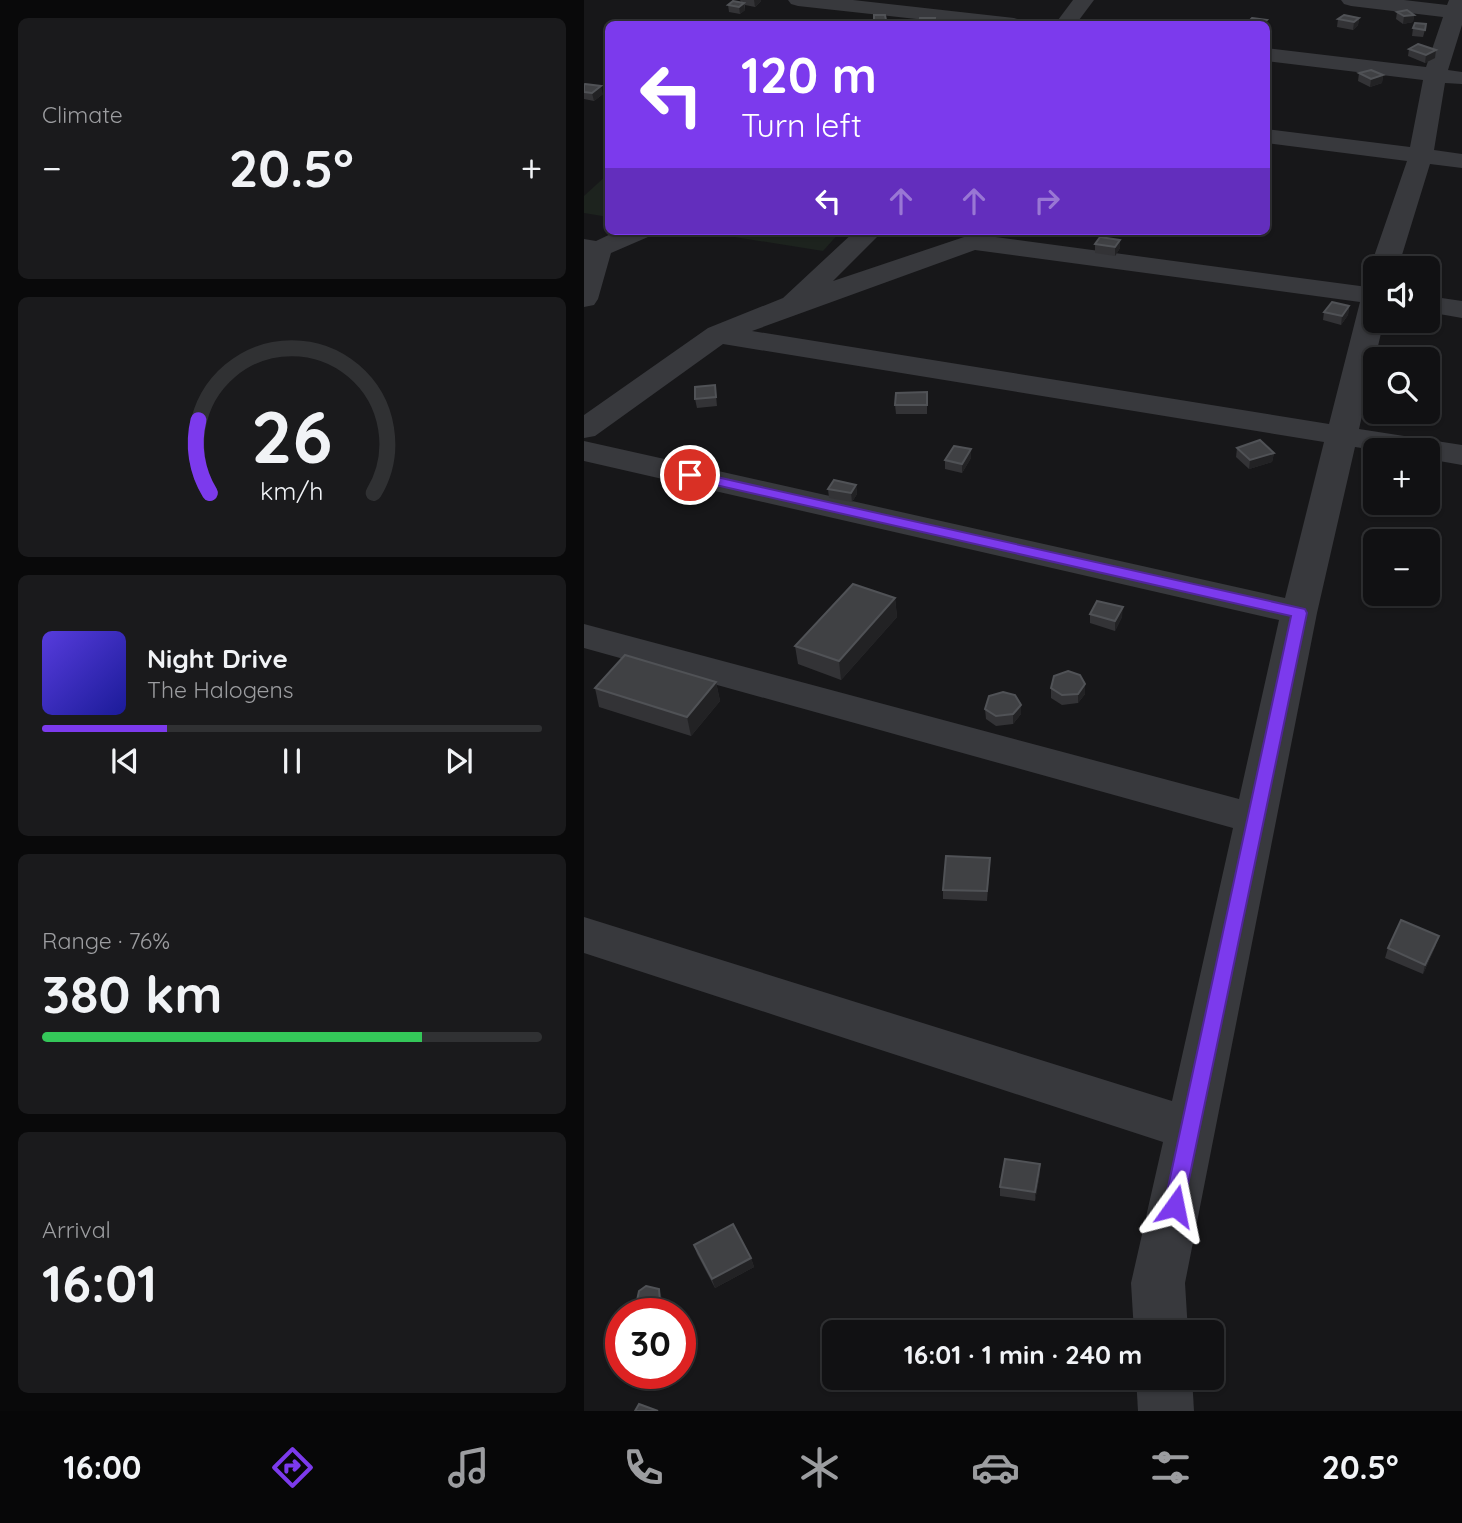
<!DOCTYPE html>
<meta charset="utf-8">
<style>
:root{--surface:#111113;--page:#1a1a1c;--text:#f1f3f6;--muted:#9c9da0;--line:#303133;--accent:#7c3aed}
body{margin:0;font-family:Quicksand,sans-serif;background:var(--page);color:var(--text);height:100vh;display:flex;flex-direction:column;font-size:26px;white-space:nowrap}
*{box-sizing:border-box;margin:0}
p{font-size:23px;color:var(--muted)}
.icon{flex:none;width:38px;height:38px;fill:none;stroke:currentColor;stroke-width:2;stroke-linecap:round;stroke-linejoin:round}
.map{position:relative;flex:1;overflow:hidden}
.drawer{display:flex;flex-direction:column;gap:18px;padding:18px;background:#09090a;width:584px}
.drawer>*{flex:none}
.banner{position:absolute;left:21px;top:21px;width:665px;height:214px;border-radius:10px;box-shadow:0 2px 5px #0004,0 0 0 2px var(--line);background:#7c3aed;color:#fff;overflow:hidden}
.controls{position:absolute;left:779px;top:256px;display:grid;gap:14px}
.controls a{display:grid;place-items:center;width:77px;height:77px;border-radius:10px;background:var(--surface);box-shadow:0 2px 5px #0004,0 0 0 2px var(--line);font-size:35px}
.speed{position:absolute;left:21px;top:1298px;display:flex;gap:14px;font-size:35px;font-weight:700;text-align:center}
.speed>*{display:grid;place-content:center;width:91px;height:91px;border-radius:50%;background:var(--surface);box-shadow:0 2px 5px #0004,0 0 0 2px var(--line);line-height:1}
.speed .limit{border:10px solid #d22;background:#fff;color:#111}
.pin{position:absolute;display:grid;place-items:center;width:60px;height:60px;color:#fff;margin:-30px;border:4px solid #fff;border-radius:50%;box-shadow:0 2px 7px #0007}
.me{position:absolute;width:77px;margin:-38px;rotate:12deg;stroke-linejoin:round;filter:drop-shadow(0 0 5px #0008)}
.turn{display:flex;align-items:center;gap:24px;height:147px;padding:0 21px;font-size:32px}
.turn .icon{width:91px;height:91px;stroke-width:2.5}
.turn b{display:block;font-size:49px;line-height:60px}
.lanes{display:flex;align-items:center;height:66px;padding:0 21px;background:#0003;justify-content:center;gap:35px;direction:ltr}
.lanes .off{opacity:.35}
.big{font-size:52px;font-weight:700;line-height:1.1}
.drawer .tile{flex:1;display:flex;flex-direction:column;justify-content:center;gap:10px;min-width:0;padding:0 24px;border-radius:10px;background:var(--page)}
.drawer .dial{align-items:center;gap:0}
.dial svg{height:182px;overflow:visible;fill:none;stroke:var(--line);stroke-width:7;stroke-linecap:round;text-anchor:middle}
.dial text{fill:var(--text);stroke:none}
.song{display:flex;align-items:center;gap:21px}
.cover{width:84px;height:84px;border-radius:10px;background:linear-gradient(135deg,hsl(250 70% 55%),hsl(240 70% 35%))}
.played{height:7px;border-radius:4px;background:linear-gradient(90deg,var(--accent) 25%,var(--line) 25%)}
.keys{display:flex;justify-content:space-around;direction:ltr}
.heat{display:flex;justify-content:space-between;align-items:center;font-size:38px;direction:ltr}
.charge{height:10px;border-radius:5px;background:linear-gradient(90deg,#34c759 76%,var(--line) 0)}
.trip{position:absolute;left:238px;top:1320px;width:402px;height:70px;border-radius:10px;background:var(--surface);box-shadow:0 2px 5px #0004,0 0 0 2px var(--line);font-weight:700;line-height:70px;text-align:center}
.tab-bar{display:flex;height:112px;justify-content:space-around;align-items:center;background:#070708;color:var(--muted)}
.tab-bar .icon{width:49px;height:49px}
.tab-bar .current{color:var(--accent)}
.tab-bar b{font-size:32px;color:var(--text)}
main{display:flex;flex:1;min-height:0}
.map>svg:first-child{display:block}
.green{fill:#1d231e}
.lines{fill:none;stroke-linecap:round;stroke-linejoin:round}
.minor{fill:#38393d;fill-rule:evenodd}
.wall{fill:#333336}
.shaded-wall{fill:#222224}
.building{fill:#404144;stroke:#505256;stroke-width:2}
.route{fill:#7c3aed;stroke:#51269a;stroke-width:2}
</style>
<main>
<section class="drawer">
<div class="tile"><p>Climate</p>
<div class="heat"><a>−</a><b class="big">20.5°</b><a>+</a></div>
</div>
<div class="tile dial"><svg viewBox="0 0 100 80">
<path d="M14 69A42 42 0 1 1 86 69"/>
<path d="M14 69A42 42 0 0 1 9 37" stroke="#7c3aed"/>
<text x="50" y="56" font-size="32" font-weight="700">26</text>
<text x="50" y="72" font-size="11">km/h</text>
</svg></div>
<div class="tile">
<div class="song"><i class="cover"></i><div><b>Night Drive</b><p>The Halogens</p></div></div>
<div class="played"></div>
<div class="keys"><svg class="icon" aria-label="previous" viewBox="0 0 24 24"><path d="M18 5L8 12l10 7zM5 5v14"/></svg><svg class="icon" aria-label="pause" viewBox="0 0 24 24"><path d="M8 5v14M16 5v14"/></svg><svg class="icon" aria-label="next" viewBox="0 0 24 24"><path d="M6 5l10 7-10 7zM19 5v14"/></svg></div>
</div>
<div class="tile"><p>Range · 76%</p><b class="big">380 km</b><div class="charge"></div></div>
<div class="tile"><p>Arrival</p><b class="big">16:01</b></div>
</section>
<div class="map">
<svg width="878" height="1411" viewBox="0 0 878 1411">
<rect width="100%" height="100%" fill="#171719"/>
<g class="green">
<path d="M24,174V217L0,213V196Z"/>
<path d="M113,231H257L239,251Z"/>
</g>
<g class="lines">
<g class="minor">
<path d="M204,0H269L430,18L437,20L441,24H378L214,6L207,4Z"/>
<path d="M489,0H510L492,24H471Z"/>
<path d="M757,0H820L863,5L865,0H878V25L864,70L878,72V84L861,83L850,150L878,154V168L846,164L814,268H791V274L786,268L823,161L682,143V129L826,147L839,80L682,61V48L842,67L859,17L767,6L760,4Z"/>
<path d="M33,231H68L64,237L27,253L14,299L10,305L0,307V239L12,241Z"/>
<path d="M271,231H299L249,281L389,234L791,288V320H800L775,429L878,445V465L844,459V450H791L771,447L733,613L601,1283L604,1332H550L547,1283L579,1142L0,953V917L588,1101L649,828L0,648V624L655,799L695,620L0,461V441L701,598L740,442L139,344L11,436L0,438V415L124,328L199,298ZM391,250L776,302L745,424L168,331Z"/>
<path d="M844,296L878,301V318L844,312Z"/>
<path d="M552,1377H608L610,1411H554Z"/>
</g>
</g>
<g class="wall">
<path d="M156,0H176L177,1L171,7L161,5V10L156,14L145,12L144,5L157,2Z"/>
<path d="M813,12L830,15L829,22L819,24L812,19Z"/>
<path d="M290,15H301L302,24H290Z"/>
<path d="M775,18L774,25L769,30L753,27L754,19Z"/>
<path d="M829,28L841,30L839,37L828,36Z"/>
<path d="M825,49L851,58L841,63L824,56Z"/>
<path d="M775,73L799,75L798,83L786,87L774,81Z"/>
<path d="M0,85L19,94L10,101L0,99Z"/>
<path d="M511,244L536,248L531,256L511,253Z"/>
<path d="M765,306L764,315L757,325L739,320L740,312Z"/>
<path d="M131,385L133,406L113,408L111,399Z"/>
<path d="M343,392V414H312L311,405Z"/>
<path d="M653,448L690,453L688,462L665,469L652,457Z"/>
<path d="M387,449V458L378,473L361,469V460Z"/>
<path d="M272,485L273,494L268,502L245,498L244,489Z"/>
<path d="M311,598L313,617L257,680L214,664L211,646Z"/>
<path d="M506,614L538,617L531,631L506,623Z"/>
<path d="M132,682L136,701L107,736L15,707L11,688Z"/>
<path d="M467,688L501,694L494,703L478,705L467,698Z"/>
<path d="M437,705V714L429,724L412,726L402,719L401,709Z"/>
<path d="M406,858L403,901L359,899V890Z"/>
<path d="M852,945L839,974L801,958L804,948Z"/>
<path d="M456,1164V1173L451,1201L416,1196V1187Z"/>
<path d="M110,1245L167,1258L170,1267L131,1288L113,1254Z"/>
<path d="M78,1298L79,1310L73,1314H58L55,1313L52,1305Z"/>
</g>
<g class="shaded-wall">
<path d="M170,0H176L177,1L171,7Z"/>
<path d="M160,3L161,10L156,14L155,7Z"/>
<path d="M830,15L829,22L819,24L820,16Z"/>
<path d="M775,18L774,25L769,30L770,22Z"/>
<path d="M852,50L851,58L841,63L842,55Z"/>
<path d="M799,75L798,83L786,87L787,79Z"/>
<path d="M17,86L19,94L10,101L8,93Z"/>
<path d="M536,240V248L531,256V247Z"/>
<path d="M765,306L764,315L757,325L758,316Z"/>
<path d="M387,449V458L378,473V464Z"/>
<path d="M690,453L688,462L665,469L666,460Z"/>
<path d="M272,485L273,494L268,502L267,493Z"/>
<path d="M311,598L313,617L257,680L255,661Z"/>
<path d="M539,607L538,617L531,631V621Z"/>
<path d="M132,682L136,701L107,736L103,717Z"/>
<path d="M501,684V694L494,703V694Z"/>
<path d="M437,705V714L429,724V714Z"/>
<path d="M855,936L852,945L839,974L841,965Z"/>
<path d="M456,1164V1173L451,1201V1192Z"/>
<path d="M167,1258L170,1267L131,1288L128,1279Z"/>
<path d="M75,1289L78,1298L79,1310L73,1314H65L64,1310Z"/>
</g>
<g class="building">
<path d="M149,1L160,3L155,7L144,5Z"/>
<path d="M823,10L830,15L820,16L813,12Z"/>
<path d="M290,15H301L302,20H290Z"/>
<path d="M760,15L775,18L770,22L754,19Z"/>
<path d="M336,18H351L350,24H335Z"/>
<path d="M668,18L683,20L679,24L664,22Z"/>
<path d="M831,23L842,24L841,30L829,28Z"/>
<path d="M834,44L852,50L842,55L825,49Z"/>
<path d="M787,70L799,75L787,79L775,73Z"/>
<path d="M1,84L17,86L8,93L0,92V85Z"/>
<path d="M516,237L536,240L531,247L511,244Z"/>
<path d="M748,302L765,306L758,316L740,312Z"/>
<path d="M131,385L132,397L111,399V387Z"/>
<path d="M343,392V405H311L312,393Z"/>
<path d="M676,440L690,453L666,460L653,448Z"/>
<path d="M370,446L387,449L378,464L361,460Z"/>
<path d="M250,480L272,485L267,493L244,489Z"/>
<path d="M269,584L311,598L255,661L211,646Z"/>
<path d="M513,601L539,607L531,621L506,614Z"/>
<path d="M41,655L132,682L103,717L11,688Z"/>
<path d="M484,671L496,675L501,684L494,694L478,695L467,688L470,676Z"/>
<path d="M419,692L431,695L437,705L429,714L412,716L401,709L405,696Z"/>
<path d="M362,856L406,858L403,891L359,890Z"/>
<path d="M817,920L855,936L841,965L804,948Z"/>
<path d="M421,1159L456,1164L451,1192L416,1187Z"/>
<path d="M149,1224L167,1258L128,1279L110,1245Z"/>
<path d="M62,1286L75,1289L76,1301L64,1310L52,1305L55,1291Z"/>
<path d="M55,1404L74,1411H51Z"/>
</g>
<path class="route" d="M106,471L721,609L723,613L598,1213L591,1216L583,1213L580,1206L707,616L101,478L99,475Z"/>
</svg>
<div class="controls">
<a><svg class="icon" aria-label="sound" viewBox="0 0 24 24"><path d="M4 9h4l5-4v14l-5-4H4zM17 9q2 3 0 6"/></svg></a>
<a><svg class="icon" aria-label="search" viewBox="0 0 24 24"><circle cx="10" cy="10" r="6"/><path d="M15 15l6 6"/></svg></a>
<a>+</a>
<a>−</a>
</div>
<div class="speed"><div class="limit">30</div></div>
<div class="pin" style="left:106px;top:475px;background:#d93025"><svg class="icon" aria-label="arrive" viewBox="0 0 24 24"><path d="M6 21V4h12l-3 4 3 4H6"/></svg></div>
<svg class="me" style="left:591px;top:1206px" viewBox="-20 -20 40 40"><path d="M0-17L14 15 0 8-14 15z" fill="#7c3aed" stroke="#fff" stroke-width="4"/></svg>
<div class="trip">16:01 · 1 min · 240 m</div>
<div class="banner">
<div class="turn"><svg class="icon" aria-label="left" viewBox="0 0 24 24"><path d="M17 20v-9H6M10 6l-5 5 5 5"/></svg><div><b>120 m</b>Turn left</div></div>
<div class="lanes"><svg class="icon" aria-label="left" viewBox="0 0 24 24"><path d="M17 20v-9H6M10 6l-5 5 5 5"/></svg><svg class="icon off" aria-label="ahead" viewBox="0 0 24 24"><path d="M12 20V5M6 11l6-6 6 6"/></svg><svg class="icon off" aria-label="ahead" viewBox="0 0 24 24"><path d="M12 20V5M6 11l6-6 6 6"/></svg><svg class="icon off" aria-label="right" viewBox="0 0 24 24"><path d="M7 20v-9h11M14 6l5 5-5 5"/></svg></div>
</div>
</div>
</main>
<nav class="tab-bar">
<b>16:00</b>
<svg class="icon current" aria-label="directions" viewBox="0 0 24 24"><path d="M12 3l9 9-9 9-9-9zM9 14v-3h6M13 9l2 2-2 2"/></svg>
<svg class="icon" aria-label="music" viewBox="0 0 24 24"><path d="M9 18V5l10-2v13"/><circle cx="6" cy="18" r="3"/><circle cx="16" cy="16" r="3"/></svg>
<svg class="icon" aria-label="phone" viewBox="0 0 24 24"><path d="M5 4h4l2 5-3 2q2 4 5 5l2-3 5 2v4C11 20 4 13 5 4z"/></svg>
<svg class="icon" aria-label="climate" viewBox="0 0 24 24"><path d="M12 3v18M4 7l16 10M4 17L20 7"/></svg>
<svg class="icon" aria-label="car" viewBox="0 0 24 24"><path d="M5 17H2v-5l4-1 3-4h7l3 4 3 1v5h-3M9 17h6M6 11h13"/><circle cx="7" cy="17" r="2"/><circle cx="17" cy="17" r="2"/></svg>
<svg class="icon" aria-label="filters" viewBox="0 0 24 24"><path d="M4 7h16M4 17h16"/><circle cx="9" cy="7" r="2"/><circle cx="15" cy="17" r="2"/></svg>
<b>20.5°</b>
</nav>
